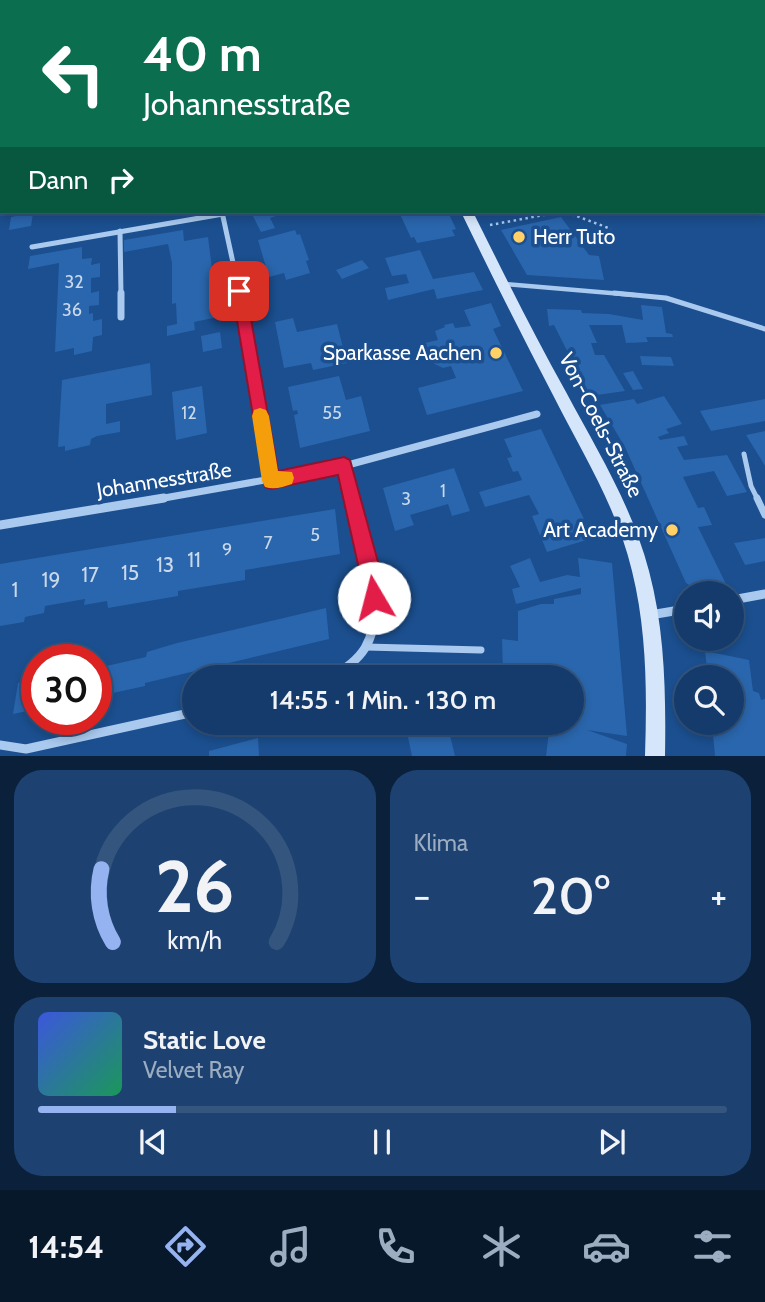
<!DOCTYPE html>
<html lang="de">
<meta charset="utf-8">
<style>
:root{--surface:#143b6b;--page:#1d4271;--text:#f1f3f6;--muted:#9dadc1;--line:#33557e;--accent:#95b2f1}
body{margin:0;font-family:Cabin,sans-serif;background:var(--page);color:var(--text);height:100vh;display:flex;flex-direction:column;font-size:26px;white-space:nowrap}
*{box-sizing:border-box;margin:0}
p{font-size:23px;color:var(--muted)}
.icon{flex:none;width:38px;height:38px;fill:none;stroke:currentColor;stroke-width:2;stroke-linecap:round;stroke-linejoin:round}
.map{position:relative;height:756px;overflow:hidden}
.panel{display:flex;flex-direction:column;gap:14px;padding:14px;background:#0b203b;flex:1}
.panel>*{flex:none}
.banner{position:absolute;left:0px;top:0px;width:766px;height:214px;box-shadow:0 4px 10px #0003,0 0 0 2px var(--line);background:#0b6e4f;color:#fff;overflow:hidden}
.tools{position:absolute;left:674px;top:581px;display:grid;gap:14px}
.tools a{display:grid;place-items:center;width:70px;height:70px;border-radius:50%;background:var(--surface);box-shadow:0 4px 10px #0003,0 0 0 2px var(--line);font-size:35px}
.speed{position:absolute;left:21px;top:644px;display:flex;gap:14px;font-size:35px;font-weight:700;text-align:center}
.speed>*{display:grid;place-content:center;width:91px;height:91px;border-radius:50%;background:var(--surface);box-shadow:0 4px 10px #0003,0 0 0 2px var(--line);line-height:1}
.speed .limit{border:10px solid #d22;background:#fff;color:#111}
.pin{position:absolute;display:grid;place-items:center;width:60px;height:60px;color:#fff;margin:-30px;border-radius:14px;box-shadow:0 4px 10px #0006}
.me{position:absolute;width:77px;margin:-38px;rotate:352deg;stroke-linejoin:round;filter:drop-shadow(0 0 5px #0008)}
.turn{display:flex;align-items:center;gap:24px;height:147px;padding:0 28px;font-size:32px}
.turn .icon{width:91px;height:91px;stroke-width:2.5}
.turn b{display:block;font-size:49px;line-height:60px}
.then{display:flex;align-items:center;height:66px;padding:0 28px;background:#0003;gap:14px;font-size:26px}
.big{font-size:52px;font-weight:600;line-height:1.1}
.panel .tile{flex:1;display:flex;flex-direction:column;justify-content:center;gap:10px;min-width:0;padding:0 24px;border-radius:28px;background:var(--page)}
.panel .dial{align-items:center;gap:0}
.dial svg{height:182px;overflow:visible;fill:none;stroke:var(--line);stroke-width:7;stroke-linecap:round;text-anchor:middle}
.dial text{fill:var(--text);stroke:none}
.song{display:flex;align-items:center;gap:21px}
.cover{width:84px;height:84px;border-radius:10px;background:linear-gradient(135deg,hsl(230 70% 55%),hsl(150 70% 35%))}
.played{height:7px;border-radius:4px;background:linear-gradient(90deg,var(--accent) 20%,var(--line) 20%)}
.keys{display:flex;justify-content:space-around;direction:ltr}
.heat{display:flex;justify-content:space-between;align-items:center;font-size:38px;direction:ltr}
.panel .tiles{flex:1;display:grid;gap:14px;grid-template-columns:1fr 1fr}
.tile:last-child{grid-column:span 2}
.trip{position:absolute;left:182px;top:665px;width:402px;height:70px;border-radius:35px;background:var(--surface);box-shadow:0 4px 10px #0003,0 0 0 2px var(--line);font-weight:600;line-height:70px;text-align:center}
.tabs{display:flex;height:112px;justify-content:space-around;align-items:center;background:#08182b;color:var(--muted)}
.tabs .icon{width:49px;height:49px}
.tabs .current{color:var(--accent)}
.tabs b{font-size:32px;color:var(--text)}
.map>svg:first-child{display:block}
.building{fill:#2a66ad}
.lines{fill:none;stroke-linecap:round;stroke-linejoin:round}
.path{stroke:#a9c9ee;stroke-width:2.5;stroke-dasharray:2.5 3.5;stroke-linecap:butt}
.service-far3{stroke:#a9c9ee;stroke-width:3.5}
.service-far2{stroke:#a9c9ee;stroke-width:4.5}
.service-far1{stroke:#a9c9ee;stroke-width:5}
.service{stroke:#a9c9ee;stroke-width:7}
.minor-far2{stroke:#a9c9ee;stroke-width:5}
.minor-far1{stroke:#a9c9ee;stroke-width:7}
.minor{stroke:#a9c9ee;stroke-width:9}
.tertiary{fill:#a9c9ee;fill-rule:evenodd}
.secondary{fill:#d6e6fa;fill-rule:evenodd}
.route{fill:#e11d48;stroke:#92132f;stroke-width:2}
.slow{fill:#f59e0b}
.poi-dot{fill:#ffd166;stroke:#1b4f8f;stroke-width:2.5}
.labels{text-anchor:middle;stroke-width:7;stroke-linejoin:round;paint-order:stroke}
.number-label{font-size:18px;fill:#cad9ea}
.poi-label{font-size:21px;fill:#fff;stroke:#1b4f8f;text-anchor:end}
.street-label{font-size:21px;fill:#fff;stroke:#1b4f8f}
.near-number-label{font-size:21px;fill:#cad9ea}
</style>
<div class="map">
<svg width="765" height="756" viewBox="0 0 765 756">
<rect width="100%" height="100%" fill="#1b4f8f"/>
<g class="building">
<path d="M251,212H274L276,216L270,218L275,228L261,232Z"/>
<path d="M399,212H448L456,229L452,230L455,236L417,243L414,237L411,238Z"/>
<path d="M33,213L31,226L9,230L11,217Z"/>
<path d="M561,217L589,255L599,256L604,280L527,275L501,230Z"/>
<path d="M183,230L184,241L208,237L218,317L194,322L195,330L167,336V326L177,324L176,303L172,304V263L168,244L124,252V240Z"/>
<path d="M295,230L297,235L300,234L309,260L306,261L310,273L286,280L284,273L269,277L258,240Z"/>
<path d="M82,247V259L92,258L91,265L100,263V277L91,278V293L99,291V305L89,306V314L93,313V321L102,319V335L93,337L92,351L74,355V348L55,352L59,263L28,269L30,256Z"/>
<path d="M420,250L433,279L474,272L483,290L437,299L434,289L388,300L385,288L409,283L406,274L392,276L385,258Z"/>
<path d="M362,260L369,268L342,279L336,270Z"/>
<path d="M491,303L501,326L493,329L523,391L427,415L418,388L456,378L451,366L443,368L433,363L425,343L438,340L435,331L445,327L444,325L453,323L455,328L471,326L464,310Z"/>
<path d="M641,305L662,307L666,333L672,334L673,337H646L648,342L626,343L622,325H589L597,343H591L595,355H604L625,391L590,396L554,325L549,326L547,309L581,310L582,313L609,314L643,320Z"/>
<path d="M293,318L297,332L337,324L347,363L313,370L311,363L284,368L275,322Z"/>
<path d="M220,332L222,348L203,352L201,336Z"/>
<path d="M640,356L671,357L674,366L642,365Z"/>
<path d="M150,363L152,395L106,404V424L120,421V432L97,436L91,439L90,445L65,451V446L58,447L62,380Z"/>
<path d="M633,371L643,389L633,390L623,373Z"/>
<path d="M339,376L346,400L361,396L370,431L300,448L294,415L298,414L297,410L293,411L288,387Z"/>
<path d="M202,386L207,433L176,440L172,392Z"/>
<path d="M664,396L682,424L666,429L669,433L658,437L660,440L684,436L688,445L677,447L684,460L727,455L747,492L727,496L714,471L683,477L698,508L704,507L712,525L698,527L726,584L697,590L686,583L625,447L600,405L634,399L637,404Z"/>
<path d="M765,399V421L711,431L700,411Z"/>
<path d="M541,429L593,538L547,552L532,516L539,514L529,495L485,507L479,492L522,480L518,471L513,472L507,458L512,457L504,439Z"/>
<path d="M765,431V466L746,435Z"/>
<path d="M454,468L470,511L452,516L448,504L410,515L414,525L395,531L383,488Z"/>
<path d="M335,509L340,554L245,570V580L178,591V596L108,608L107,601L84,605L85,599L45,606L44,613L25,617L24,622L0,626V564Z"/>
<path d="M765,538V561L745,565L734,543Z"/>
<path d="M530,558L540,582L567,575L580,577L578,558L612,563L627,736L587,730L627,744L626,756H546L550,723H572V677H503L502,639L518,641V611L541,604H554V599L581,594V588L516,604L512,589L520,587L510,566Z"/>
<path d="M326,608L329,639L145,683V686L99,696L102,667L146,657L147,652L177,643Z"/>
<path d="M705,651L749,660L753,691L759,693L761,700L765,699V756H715L712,723H732V677H708Z"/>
<path d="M37,679V709L13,714L18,683Z"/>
<path d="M405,723H447L455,756H412Z"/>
<path d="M258,738L259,756H209V751Z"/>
</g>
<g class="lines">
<g class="path">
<path d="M566,212L611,229"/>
<path d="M490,225L560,212"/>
</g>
<g class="service-far3">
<path d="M236,0L239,2"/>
<path d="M403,0L414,2"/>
</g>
<path class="service-far2" d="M505,284L634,295"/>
<g class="service-far1">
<path d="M614,293L666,298L765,329"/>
<path d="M744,454L751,486L758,500"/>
</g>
<g class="service">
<path d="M757,498L765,515"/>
<path d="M366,647L481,650"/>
</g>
<g class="minor-far2">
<path d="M222,212L240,295"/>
<path d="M120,231L121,295"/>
<path d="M32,247L223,214"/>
</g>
<g class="minor-far1">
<path d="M121,293V317"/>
<path d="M240,293L271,481"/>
<path d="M344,466L354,500"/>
<path d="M153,500L344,466L537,414"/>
</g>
<g class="minor">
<path d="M0,525L164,498"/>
<path d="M732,600L765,594"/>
<path d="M650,615L686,609"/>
<path d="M332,677C344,669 357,661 365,648C389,608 365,539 353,498"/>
<path d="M0,745L26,749L194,712"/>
</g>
<path class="tertiary" d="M305,0H327L329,2H307Z"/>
<g class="secondary">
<path d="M463,0H472L462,2Z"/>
<path d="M461,212H473C503,272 533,333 566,392C597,450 632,506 649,571C665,631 666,694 665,756H645C647,694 647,632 632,571C617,508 583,454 554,397C522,336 491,274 461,212Z"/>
</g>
</g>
<path class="route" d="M239,285L246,291L278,471L344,457L350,460L383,580L384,598L381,605L374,608L367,605L338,475L271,489L265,487L232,291Z"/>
<path class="slow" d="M260,408L266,410L269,416L278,471L292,472L294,478L292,484C283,487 274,490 265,487L262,481L252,416L254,410Z"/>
<g class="poi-dot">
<circle cx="519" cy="237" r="7"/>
<circle cx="496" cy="353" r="7"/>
<circle cx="672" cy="530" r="7"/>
</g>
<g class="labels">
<g class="number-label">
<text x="74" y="288">32</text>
<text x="72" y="316">36</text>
<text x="189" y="419">12</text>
<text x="332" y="419">55</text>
<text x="443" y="497">1</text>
<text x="406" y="505">3</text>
<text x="315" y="541">5</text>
<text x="268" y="549">7</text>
<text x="227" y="556">9</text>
</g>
<g class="poi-label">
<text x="533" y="244" text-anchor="start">Herr Tuto</text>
<text x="482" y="360">Sparkasse Aachen</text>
<text x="658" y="537">Art Academy</text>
</g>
<g class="street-label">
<text transform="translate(601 425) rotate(63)" y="7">Von-Coels-Straße</text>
<text transform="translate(164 480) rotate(-9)" y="7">Johannesstraße</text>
</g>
<g class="near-number-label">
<text x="194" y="567">11</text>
<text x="165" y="572">13</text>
<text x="130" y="580">15</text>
<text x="90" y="582">17</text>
<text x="51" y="587">19</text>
<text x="15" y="597">1</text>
</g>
</g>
</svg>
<div class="tools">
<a><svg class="icon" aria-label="sound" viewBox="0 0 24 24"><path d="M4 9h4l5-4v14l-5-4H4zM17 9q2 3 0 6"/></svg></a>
<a><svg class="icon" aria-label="search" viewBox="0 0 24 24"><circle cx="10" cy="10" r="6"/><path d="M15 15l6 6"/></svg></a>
</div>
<div class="speed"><div class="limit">30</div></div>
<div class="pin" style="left:239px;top:291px;background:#d93025"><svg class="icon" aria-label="arrive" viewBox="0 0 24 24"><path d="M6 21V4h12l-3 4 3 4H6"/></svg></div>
<svg class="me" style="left:374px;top:598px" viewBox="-20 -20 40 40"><circle r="19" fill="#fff"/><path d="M0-13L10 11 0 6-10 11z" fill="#e11d48"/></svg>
<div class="trip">14:55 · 1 Min. · 130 m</div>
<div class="banner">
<div class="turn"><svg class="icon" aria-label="left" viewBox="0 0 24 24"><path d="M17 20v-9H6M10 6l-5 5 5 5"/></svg><div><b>40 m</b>Johannesstraße</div></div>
<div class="then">Dann<svg class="icon" aria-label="right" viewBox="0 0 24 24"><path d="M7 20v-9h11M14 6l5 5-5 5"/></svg></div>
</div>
</div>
<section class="panel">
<div class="tiles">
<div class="tile dial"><svg viewBox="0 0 100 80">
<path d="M14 69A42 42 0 1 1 86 69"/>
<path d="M14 69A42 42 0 0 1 9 37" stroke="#95b2f1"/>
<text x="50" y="56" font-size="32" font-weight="700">26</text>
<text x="50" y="72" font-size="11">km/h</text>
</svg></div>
<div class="tile"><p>Klima</p>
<div class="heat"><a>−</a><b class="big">20°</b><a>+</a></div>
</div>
<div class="tile">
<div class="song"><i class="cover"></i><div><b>Static Love</b><p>Velvet Ray</p></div></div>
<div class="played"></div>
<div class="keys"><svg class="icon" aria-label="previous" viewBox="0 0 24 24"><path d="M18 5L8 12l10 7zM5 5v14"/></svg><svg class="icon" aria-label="pause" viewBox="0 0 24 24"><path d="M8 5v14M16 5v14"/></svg><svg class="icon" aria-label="next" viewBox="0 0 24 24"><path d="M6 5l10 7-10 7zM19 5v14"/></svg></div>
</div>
</div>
</section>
<nav class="tabs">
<b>14:54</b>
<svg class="icon current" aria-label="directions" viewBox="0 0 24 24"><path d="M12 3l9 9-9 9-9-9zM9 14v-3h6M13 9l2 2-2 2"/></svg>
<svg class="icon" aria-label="music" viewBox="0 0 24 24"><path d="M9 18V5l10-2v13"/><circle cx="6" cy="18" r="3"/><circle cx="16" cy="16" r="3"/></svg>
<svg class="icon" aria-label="phone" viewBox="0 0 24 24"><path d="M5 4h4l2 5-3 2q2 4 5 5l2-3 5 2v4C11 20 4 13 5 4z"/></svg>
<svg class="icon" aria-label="climate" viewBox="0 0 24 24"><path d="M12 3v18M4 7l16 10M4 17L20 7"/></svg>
<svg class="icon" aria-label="car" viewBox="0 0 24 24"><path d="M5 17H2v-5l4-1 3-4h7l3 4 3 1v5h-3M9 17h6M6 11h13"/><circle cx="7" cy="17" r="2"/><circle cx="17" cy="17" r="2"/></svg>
<svg class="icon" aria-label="filters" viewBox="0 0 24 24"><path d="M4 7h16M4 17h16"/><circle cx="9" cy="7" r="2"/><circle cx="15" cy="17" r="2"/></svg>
</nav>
